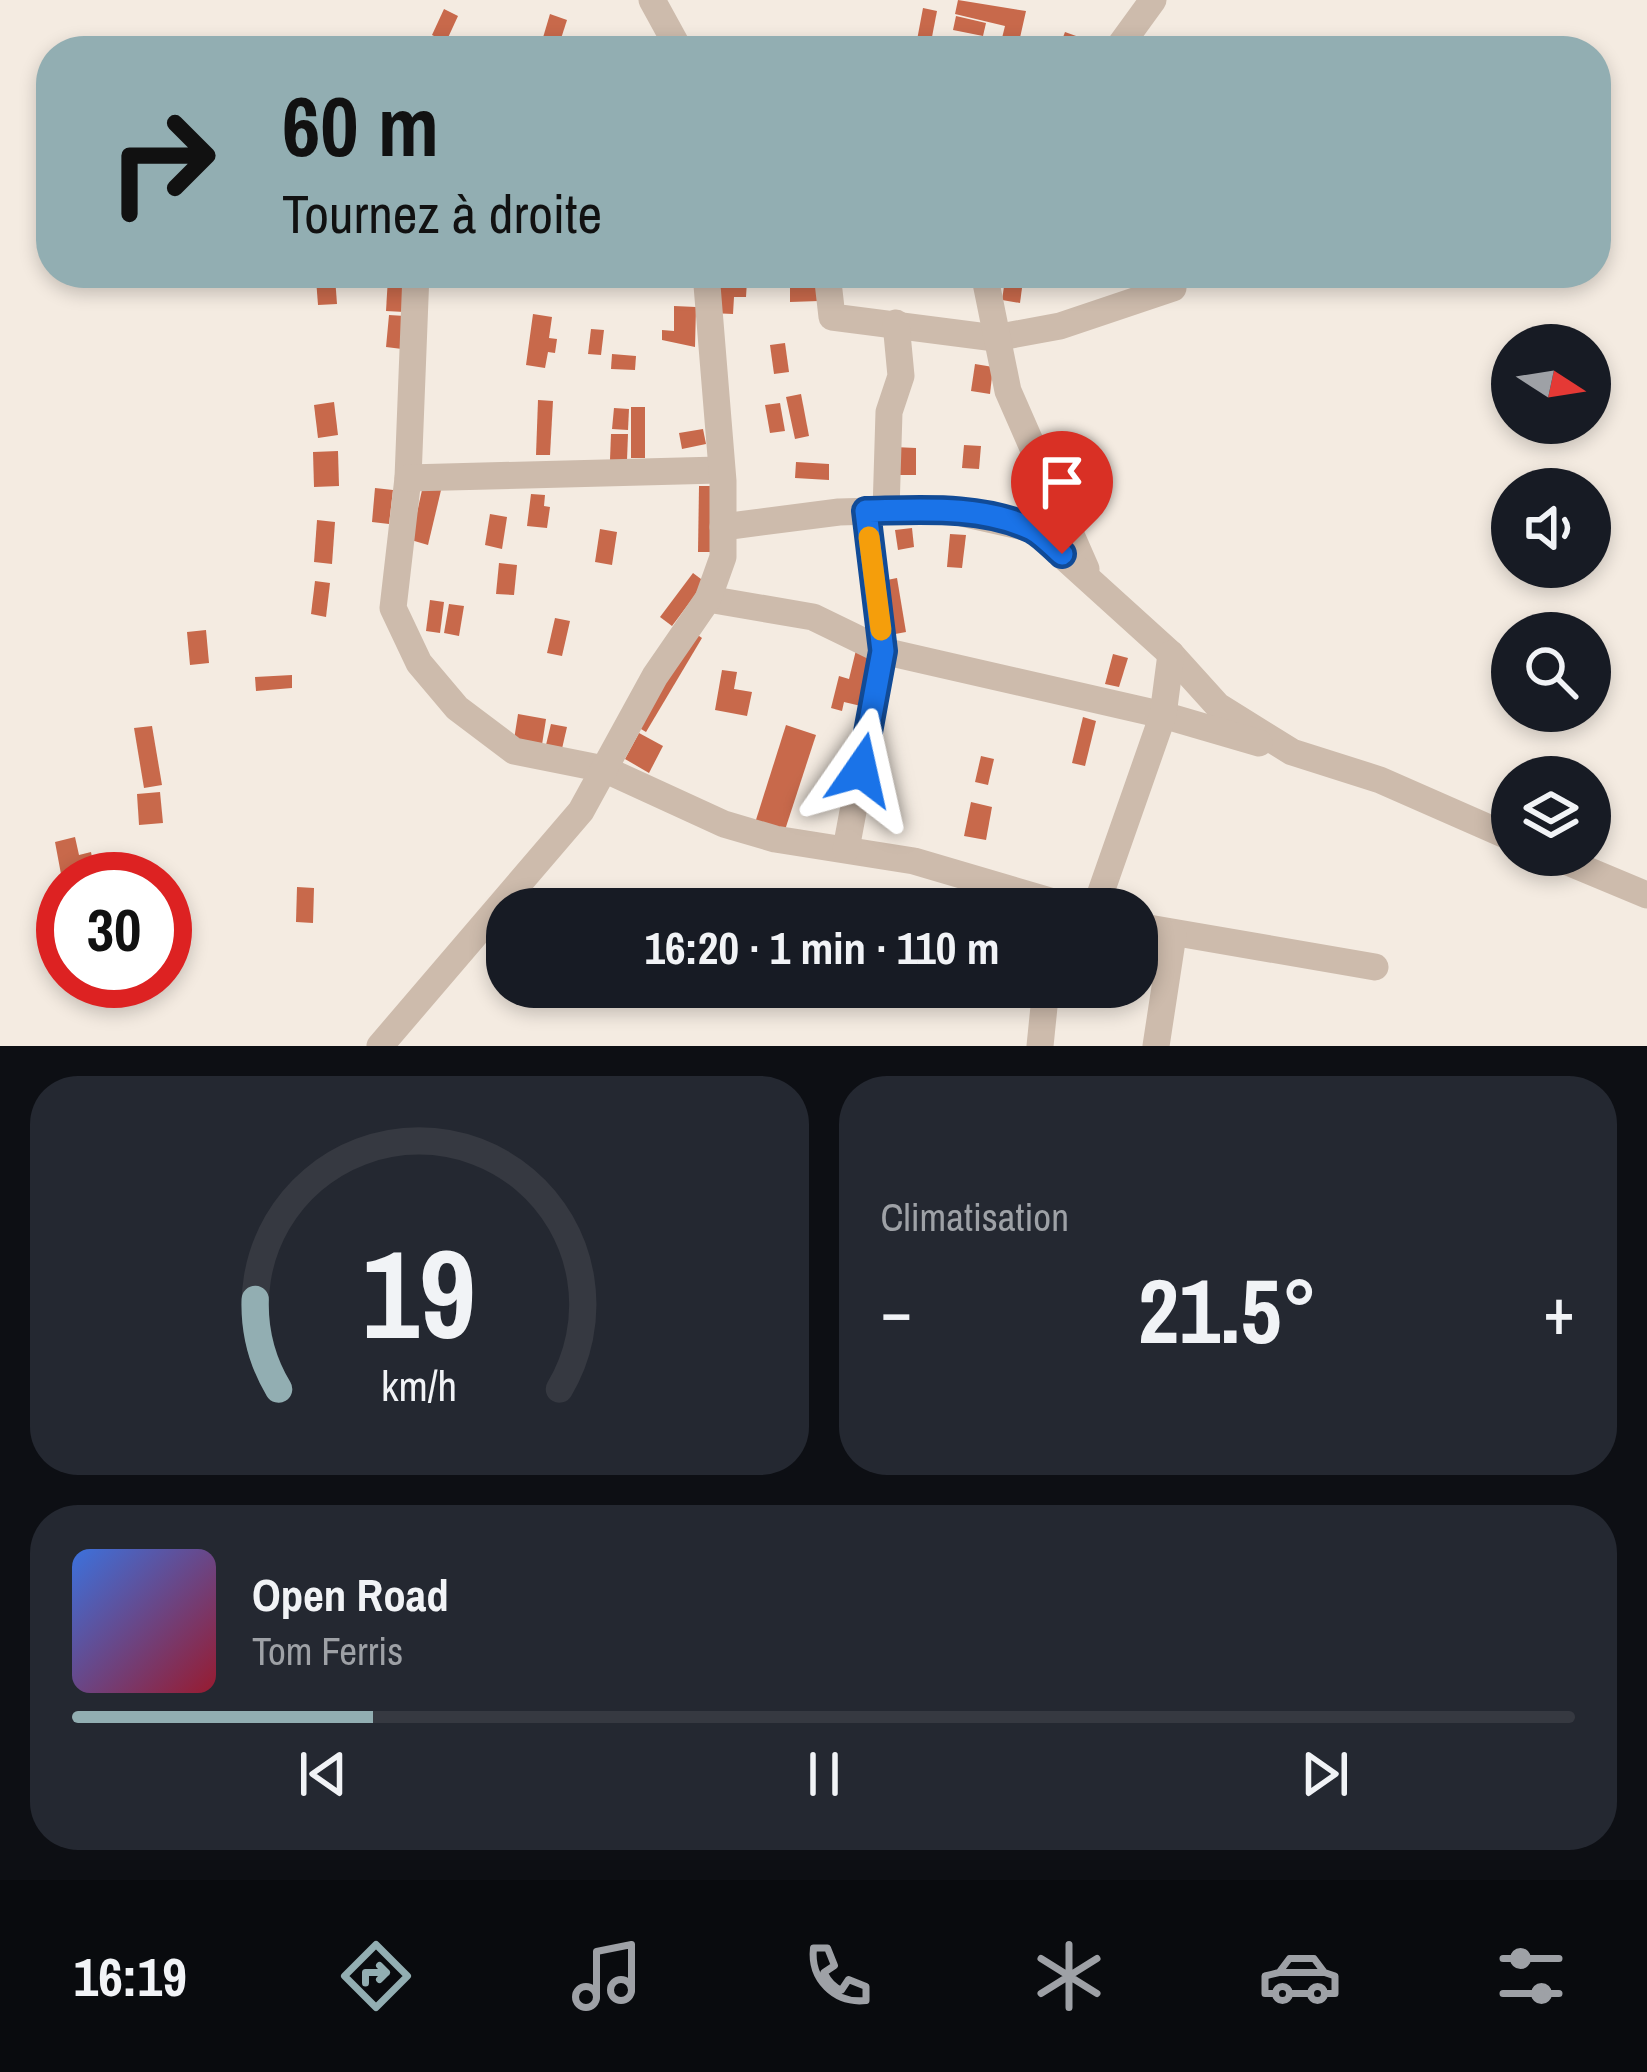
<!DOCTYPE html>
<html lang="fr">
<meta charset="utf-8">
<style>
:root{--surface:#171b24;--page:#242831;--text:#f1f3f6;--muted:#9ea1a6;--line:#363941;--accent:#92aeb2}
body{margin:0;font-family:"Archivo Narrow",sans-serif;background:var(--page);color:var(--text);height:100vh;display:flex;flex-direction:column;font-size:45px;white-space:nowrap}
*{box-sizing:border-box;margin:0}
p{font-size:39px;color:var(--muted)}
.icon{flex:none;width:66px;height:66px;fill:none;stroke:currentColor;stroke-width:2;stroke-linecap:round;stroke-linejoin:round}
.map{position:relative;height:1046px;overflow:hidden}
.panel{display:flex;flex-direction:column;gap:30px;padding:30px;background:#0d0f14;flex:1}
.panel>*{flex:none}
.hud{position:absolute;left:36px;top:36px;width:1575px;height:252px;border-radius:48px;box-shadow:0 6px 18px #0003;background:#92aeb2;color:#111;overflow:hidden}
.needle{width:78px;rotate:102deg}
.controls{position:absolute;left:1491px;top:324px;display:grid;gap:24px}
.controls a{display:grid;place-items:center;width:120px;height:120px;border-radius:50%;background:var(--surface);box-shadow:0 6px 18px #0003;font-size:60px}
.speed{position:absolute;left:36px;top:852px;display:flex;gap:24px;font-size:60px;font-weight:700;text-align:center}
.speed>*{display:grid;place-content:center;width:156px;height:156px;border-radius:50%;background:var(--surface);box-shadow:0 6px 18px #0003;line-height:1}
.speed .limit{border:18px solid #d22;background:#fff;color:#111}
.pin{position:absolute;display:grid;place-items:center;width:102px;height:102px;color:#fff;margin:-123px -51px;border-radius:50% 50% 50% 0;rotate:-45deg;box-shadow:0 0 12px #0007}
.pin .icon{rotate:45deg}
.me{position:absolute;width:132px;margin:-66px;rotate:11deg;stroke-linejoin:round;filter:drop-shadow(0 0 9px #0008)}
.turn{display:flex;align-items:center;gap:42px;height:252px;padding:0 48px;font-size:54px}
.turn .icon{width:156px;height:156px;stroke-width:2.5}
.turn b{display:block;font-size:84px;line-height:102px}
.big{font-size:90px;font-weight:700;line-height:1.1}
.panel .widget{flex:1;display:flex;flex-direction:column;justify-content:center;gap:18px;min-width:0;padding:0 42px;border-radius:48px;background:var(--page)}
.panel .dial{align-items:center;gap:0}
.dial svg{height:312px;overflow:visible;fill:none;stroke:var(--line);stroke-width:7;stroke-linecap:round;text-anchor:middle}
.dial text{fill:var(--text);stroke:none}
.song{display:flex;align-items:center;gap:36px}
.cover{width:144px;height:144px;border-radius:18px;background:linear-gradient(135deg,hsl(220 70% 55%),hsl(350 70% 35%))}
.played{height:12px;border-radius:6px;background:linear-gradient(90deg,var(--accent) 20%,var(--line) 20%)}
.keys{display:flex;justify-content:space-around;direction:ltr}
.heat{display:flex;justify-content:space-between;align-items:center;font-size:66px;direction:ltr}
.panel .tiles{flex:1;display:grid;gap:30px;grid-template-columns:1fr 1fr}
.widget:last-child{grid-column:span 2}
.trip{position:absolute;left:486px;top:888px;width:672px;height:120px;border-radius:48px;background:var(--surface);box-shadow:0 6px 18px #0003;font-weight:700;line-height:120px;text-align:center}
.dock{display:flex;height:192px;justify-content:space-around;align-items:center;background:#090b0e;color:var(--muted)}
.dock .icon{width:84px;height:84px}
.dock .selected{color:var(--accent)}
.dock b{font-size:54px;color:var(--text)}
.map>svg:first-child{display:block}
.building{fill:#c8694b}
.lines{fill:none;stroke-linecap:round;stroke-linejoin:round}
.minor{stroke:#cdbbac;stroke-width:27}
.route-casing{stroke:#114b97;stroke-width:30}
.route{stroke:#1a73e8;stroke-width:21}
.slow{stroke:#f59e0b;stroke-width:21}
</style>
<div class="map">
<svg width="1647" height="1046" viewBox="0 0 1647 1046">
<rect width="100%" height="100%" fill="#f4ebe1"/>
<g class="building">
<path d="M958,0L1026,11L1017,51L999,50L1005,26L955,14Z"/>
<path d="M923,8L937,11L931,42L917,40Z"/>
<path d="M444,9L458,16L446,42L432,35Z"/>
<path d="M550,14L567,20L557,51H539Z"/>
<path d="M956,16L986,23L983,36L953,30Z"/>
<path d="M1065,32L1090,41L1086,51H1058Z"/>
<path d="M1006,273H1024L1020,303L1002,300Z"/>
<path d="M335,277L337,304L318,305L316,279Z"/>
<path d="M388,277L406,278L404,312L386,311Z"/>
<path d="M790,279H819V301L790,302Z"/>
<path d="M712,280L747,281L746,297H734L733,314L711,313Z"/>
<path d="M674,306L696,307L695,347L662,340V330L674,331Z"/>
<path d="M533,314L552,317L549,338L557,339L555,353L548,352L545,368L526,365Z"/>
<path d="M389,315L405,316L402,349L386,347Z"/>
<path d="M591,329L604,330L601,355L588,354Z"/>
<path d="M785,343L789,372L774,374L770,345Z"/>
<path d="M612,354L636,356L635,370L611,369Z"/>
<path d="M975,364L993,367L990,394L971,391Z"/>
<path d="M801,394L809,436L795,439L786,397Z"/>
<path d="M538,400L553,401L550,455H536Z"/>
<path d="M334,402L338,435L318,438L314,405Z"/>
<path d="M780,403L785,431L770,433L765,405Z"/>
<rect x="631" y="407" width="14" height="51"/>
<path d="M614,408L629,409L628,430L612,429Z"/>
<path d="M703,429L706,444L682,449L679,433Z"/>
<path d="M611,434H628L627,460H610Z"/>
<path d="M964,445L981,446L979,469L962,468Z"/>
<path d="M894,447L916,448V475H894Z"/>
<path d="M338,451L339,486L314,487L313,452Z"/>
<path d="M796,462L829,464V480L795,478Z"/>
<path d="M424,481L442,486L428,545L411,540Z"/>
<path d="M699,486H713V552H698Z"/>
<path d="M375,488L393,490L389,524L372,522Z"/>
<path d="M531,494L545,495L544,506L550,507L547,528L527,526Z"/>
<path d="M490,514L507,517L502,549L485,545Z"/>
<path d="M317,520L335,522L332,564L314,562Z"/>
<path d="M912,528L914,547L898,550L895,530Z"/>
<path d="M600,529L617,532L612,565L595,562Z"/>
<path d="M950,534L966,535L962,568L947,567Z"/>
<path d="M499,563L517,565L514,595L496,594Z"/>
<path d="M693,573L705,582L672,626L660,617Z"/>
<path d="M897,578L906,632L890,635L882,581Z"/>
<path d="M315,581L330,583L326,617L311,614Z"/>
<path d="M430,600L444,602L440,633L426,631Z"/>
<path d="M449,604L464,606L459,636L444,633Z"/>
<path d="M555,618L570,621L562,656L547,653Z"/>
<path d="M206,630L209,663L190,665L187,632Z"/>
<path d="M692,631L702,638L646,732L636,726Z"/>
<path d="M857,646L874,650L861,706L844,702L842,711L831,708L839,676L849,679Z"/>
<path d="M1113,654L1128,658L1119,687L1105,684Z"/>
<path d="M722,670L737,672L734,689L752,692L747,716L715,710Z"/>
<path d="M292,675V688L256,691L255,677Z"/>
<path d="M518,714L546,719L541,751L513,746Z"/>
<path d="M1083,717L1096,721L1085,766L1072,763Z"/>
<path d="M551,724L567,727L561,753L545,749Z"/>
<path d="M786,725L816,735L784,833L755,823Z"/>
<path d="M152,726L162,785L144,788L134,728Z"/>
<path d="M639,733L663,746L649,773L625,759Z"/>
<path d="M981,756L994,759L988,785L975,782Z"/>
<path d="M160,792L163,823L139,825L137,794Z"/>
<path d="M971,802L992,807L986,840L964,836Z"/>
<path d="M75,837L79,855L91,852L94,867L61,874L55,842Z"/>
<path d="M297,887L314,888L313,923L296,922Z"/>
</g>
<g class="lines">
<g class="minor">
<path d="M652,0L680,51"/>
<path d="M1116,51L1153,0"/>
<path d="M416,273L408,478L393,608L419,663L457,708L514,751L604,769L724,824L775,839L914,861L1077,909"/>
<path d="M827,273L832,317L995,338L1060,326L1173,288"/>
<path d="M984,273L1008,391L1086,569"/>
<path d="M408,478L719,470"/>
<path d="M886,511L889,412L901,376L896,323"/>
<path d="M723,527L839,512L944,509L1033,529L1171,654L1218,706L1292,752L1380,780L1512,838"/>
<path d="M708,599L813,617L883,651L1163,715L1259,743"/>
<path d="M846,849L883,651L866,511"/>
<path d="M1551,855L1647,895"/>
<path d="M1095,909L1163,715L1171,654"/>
<path d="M1137,926L1375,967"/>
<path d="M380,1046L581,811L655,676L708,599L723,557V481L706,273"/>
<path d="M1040,1046L1046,987"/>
<path d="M1156,1046L1173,935"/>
</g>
</g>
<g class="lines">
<defs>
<path id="route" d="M861,770L883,651L866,511C920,510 981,505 1032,529C1042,534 1053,546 1062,554"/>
</defs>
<use href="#route" class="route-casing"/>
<use href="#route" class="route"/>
<path class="slow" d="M869,537L881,630"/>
</g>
</svg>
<div class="controls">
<a><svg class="needle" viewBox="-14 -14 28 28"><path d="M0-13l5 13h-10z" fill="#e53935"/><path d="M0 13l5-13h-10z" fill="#9ea1a6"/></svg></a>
<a><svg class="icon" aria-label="sound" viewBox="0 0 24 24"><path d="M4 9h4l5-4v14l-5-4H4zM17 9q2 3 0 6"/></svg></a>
<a><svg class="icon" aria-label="search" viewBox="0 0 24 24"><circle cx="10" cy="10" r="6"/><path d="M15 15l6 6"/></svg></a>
<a><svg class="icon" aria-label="layers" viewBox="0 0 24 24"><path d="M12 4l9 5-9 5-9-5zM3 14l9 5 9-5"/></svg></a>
</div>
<div class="speed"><div class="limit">30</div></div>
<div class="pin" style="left:1062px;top:554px;background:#d93025"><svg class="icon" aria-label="arrive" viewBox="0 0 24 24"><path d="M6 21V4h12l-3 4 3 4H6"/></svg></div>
<svg class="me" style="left:861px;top:770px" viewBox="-20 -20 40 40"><path d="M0-17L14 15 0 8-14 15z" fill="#1a73e8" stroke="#fff" stroke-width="4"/></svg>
<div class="trip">16:20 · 1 min · 110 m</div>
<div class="hud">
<div class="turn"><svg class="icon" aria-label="right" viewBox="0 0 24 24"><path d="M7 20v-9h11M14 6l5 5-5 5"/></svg><div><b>60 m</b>Tournez à droite</div></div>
</div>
</div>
<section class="panel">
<div class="tiles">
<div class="widget dial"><svg viewBox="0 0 100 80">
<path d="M14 69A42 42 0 1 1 86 69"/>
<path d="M14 69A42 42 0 0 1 8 46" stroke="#92aeb2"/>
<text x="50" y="56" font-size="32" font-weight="700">19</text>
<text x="50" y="72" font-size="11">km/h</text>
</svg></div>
<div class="widget"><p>Climatisation</p>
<div class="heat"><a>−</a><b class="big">21.5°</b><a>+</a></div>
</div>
<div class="widget">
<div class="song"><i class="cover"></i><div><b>Open Road</b><p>Tom Ferris</p></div></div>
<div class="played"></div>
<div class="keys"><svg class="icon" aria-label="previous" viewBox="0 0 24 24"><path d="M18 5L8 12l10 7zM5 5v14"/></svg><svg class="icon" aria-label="pause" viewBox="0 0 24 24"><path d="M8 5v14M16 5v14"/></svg><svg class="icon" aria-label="next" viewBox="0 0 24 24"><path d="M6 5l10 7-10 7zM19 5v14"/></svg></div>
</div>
</div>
</section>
<nav class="dock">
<b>16:19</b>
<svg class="icon selected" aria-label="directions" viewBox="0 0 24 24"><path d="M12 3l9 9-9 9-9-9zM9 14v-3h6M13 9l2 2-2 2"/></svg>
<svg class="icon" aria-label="music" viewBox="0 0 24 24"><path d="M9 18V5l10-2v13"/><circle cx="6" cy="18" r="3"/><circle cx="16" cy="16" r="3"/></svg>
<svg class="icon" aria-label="phone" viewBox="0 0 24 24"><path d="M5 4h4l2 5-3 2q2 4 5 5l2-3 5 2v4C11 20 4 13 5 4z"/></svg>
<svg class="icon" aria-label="climate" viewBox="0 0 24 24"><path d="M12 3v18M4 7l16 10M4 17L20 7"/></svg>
<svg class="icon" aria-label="car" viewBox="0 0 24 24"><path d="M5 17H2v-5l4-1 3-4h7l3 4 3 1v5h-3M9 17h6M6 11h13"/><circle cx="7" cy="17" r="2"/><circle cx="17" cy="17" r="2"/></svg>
<svg class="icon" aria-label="filters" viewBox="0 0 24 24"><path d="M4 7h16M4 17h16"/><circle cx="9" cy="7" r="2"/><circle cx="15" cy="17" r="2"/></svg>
</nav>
